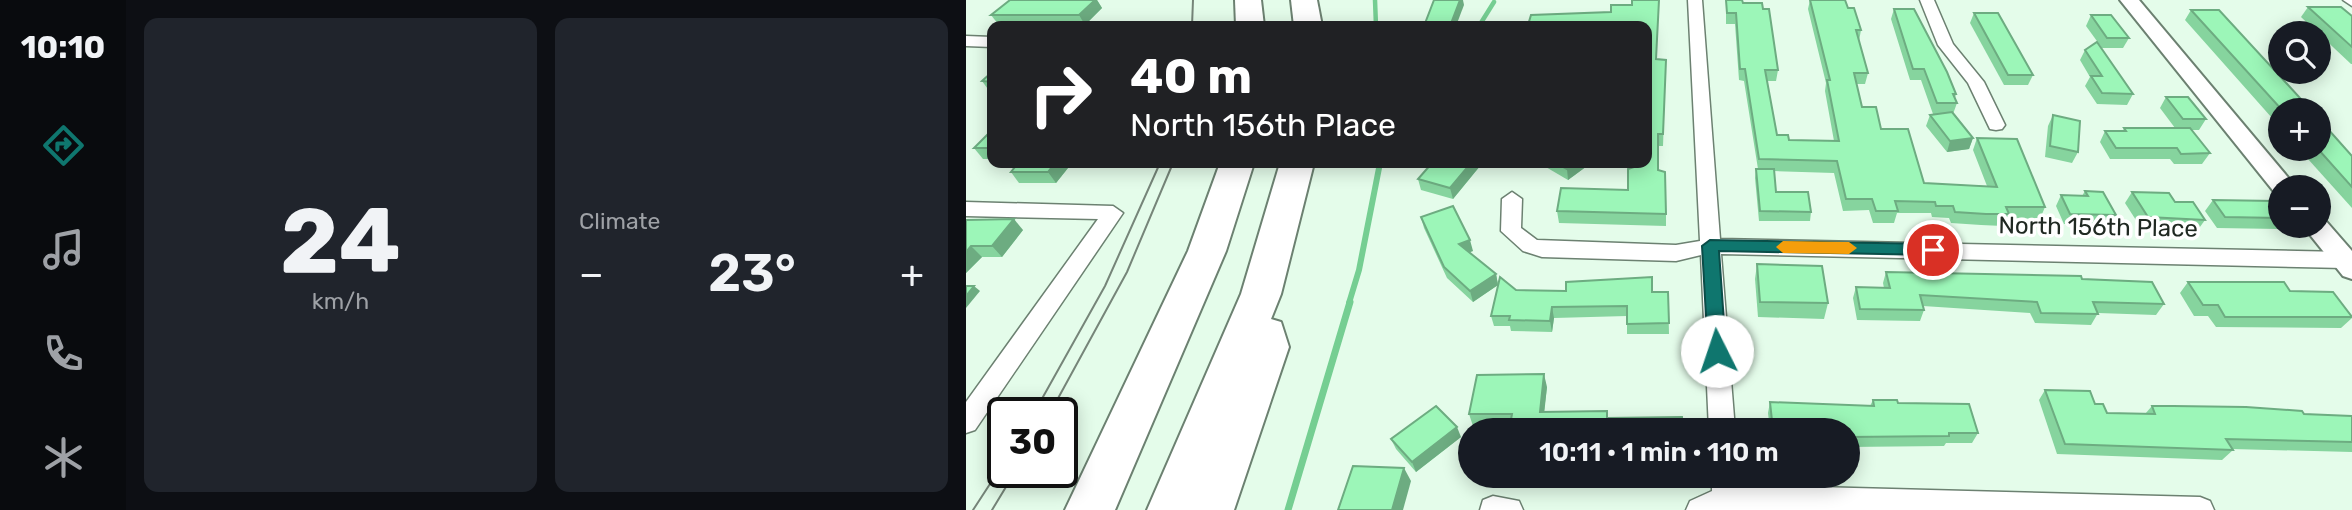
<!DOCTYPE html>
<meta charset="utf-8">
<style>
:root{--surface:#171b24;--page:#20242c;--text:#f1f3f6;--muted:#9ea1a6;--accent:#0f766e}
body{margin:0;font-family:Rubik,sans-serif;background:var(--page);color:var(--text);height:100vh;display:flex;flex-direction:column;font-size:26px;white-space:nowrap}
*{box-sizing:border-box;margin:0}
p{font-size:23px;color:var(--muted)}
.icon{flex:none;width:38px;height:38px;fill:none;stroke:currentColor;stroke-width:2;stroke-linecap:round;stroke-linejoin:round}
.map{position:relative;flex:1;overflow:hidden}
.panel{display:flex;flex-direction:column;gap:18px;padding:18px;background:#0d0f14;width:840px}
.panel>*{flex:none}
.banner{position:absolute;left:21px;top:21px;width:665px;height:147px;border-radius:14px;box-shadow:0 4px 18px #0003;background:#202124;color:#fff;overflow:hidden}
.fabs{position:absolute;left:1302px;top:21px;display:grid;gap:14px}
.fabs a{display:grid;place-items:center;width:63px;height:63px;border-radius:50%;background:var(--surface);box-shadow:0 4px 18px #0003;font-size:35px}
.speed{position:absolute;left:21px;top:397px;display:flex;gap:14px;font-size:35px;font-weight:700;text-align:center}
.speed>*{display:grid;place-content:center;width:91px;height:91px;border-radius:50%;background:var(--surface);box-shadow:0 4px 18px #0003;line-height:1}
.speed .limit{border:4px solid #111;border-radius:10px;background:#fff;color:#111}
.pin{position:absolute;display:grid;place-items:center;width:60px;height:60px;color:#fff;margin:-30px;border:4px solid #fff;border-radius:50%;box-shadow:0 2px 7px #0007}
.me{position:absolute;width:77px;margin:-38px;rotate:356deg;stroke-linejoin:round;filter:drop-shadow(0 0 5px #0008)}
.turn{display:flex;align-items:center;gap:24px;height:147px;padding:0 28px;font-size:32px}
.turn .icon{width:91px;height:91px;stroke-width:2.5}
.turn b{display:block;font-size:49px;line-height:60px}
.big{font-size:52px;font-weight:600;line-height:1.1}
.panel .card{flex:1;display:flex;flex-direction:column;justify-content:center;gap:10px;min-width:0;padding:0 24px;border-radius:14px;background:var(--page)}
.panel .dial{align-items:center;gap:0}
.dial b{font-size:91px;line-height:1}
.heat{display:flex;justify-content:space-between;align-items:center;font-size:38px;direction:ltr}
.panel .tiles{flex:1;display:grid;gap:18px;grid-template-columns:repeat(2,1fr)}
.trip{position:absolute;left:492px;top:418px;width:402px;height:70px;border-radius:35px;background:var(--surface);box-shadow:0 4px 18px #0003;font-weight:600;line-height:70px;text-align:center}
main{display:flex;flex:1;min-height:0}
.tab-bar{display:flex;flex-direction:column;width:126px;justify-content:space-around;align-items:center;background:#090b0e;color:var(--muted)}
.tab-bar .icon{width:49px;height:49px}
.tab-bar .on{color:var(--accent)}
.tab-bar b{font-size:32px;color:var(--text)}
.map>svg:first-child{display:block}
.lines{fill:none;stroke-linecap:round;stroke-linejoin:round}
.stream-far2{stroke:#75ce92;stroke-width:4.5}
.stream-far1{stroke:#75ce92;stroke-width:6}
.stream{stroke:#75ce92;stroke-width:7}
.minor-casing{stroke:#6c8171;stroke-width:3}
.tertiary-casing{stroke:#6c8171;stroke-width:4}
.motorway-casing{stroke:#6c8171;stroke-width:4}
.minor{fill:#fff;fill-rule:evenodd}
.tertiary{fill:#fff;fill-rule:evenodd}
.motorway{fill:#fff;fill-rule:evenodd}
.tram{stroke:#768579;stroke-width:2}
.wall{fill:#86d49e}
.shaded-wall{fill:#6dac81}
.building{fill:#9cf6b8;stroke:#6dac81;stroke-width:2}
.route{fill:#0f766e;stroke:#0a4d48;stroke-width:2}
.slow{fill:#f59e0b}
.labels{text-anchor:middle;stroke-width:7;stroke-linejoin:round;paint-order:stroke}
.street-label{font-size:24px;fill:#202922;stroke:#fff}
</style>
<main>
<nav class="tab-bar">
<b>10:10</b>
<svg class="icon on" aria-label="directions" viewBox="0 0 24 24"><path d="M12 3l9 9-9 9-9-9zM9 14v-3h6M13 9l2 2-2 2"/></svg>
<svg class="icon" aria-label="music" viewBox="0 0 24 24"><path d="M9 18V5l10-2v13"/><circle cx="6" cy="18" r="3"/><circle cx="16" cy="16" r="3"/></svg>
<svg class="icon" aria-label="phone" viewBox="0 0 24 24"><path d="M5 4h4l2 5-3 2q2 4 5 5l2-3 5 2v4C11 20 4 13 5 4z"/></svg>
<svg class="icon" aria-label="climate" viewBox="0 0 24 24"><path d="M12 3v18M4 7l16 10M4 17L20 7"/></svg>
</nav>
<section class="panel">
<div class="tiles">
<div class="card dial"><b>24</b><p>km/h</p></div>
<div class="card"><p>Climate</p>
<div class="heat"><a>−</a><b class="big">23°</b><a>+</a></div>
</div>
</div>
</section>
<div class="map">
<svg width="1386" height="510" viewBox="0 0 1386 510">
<rect width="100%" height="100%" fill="#e4fcea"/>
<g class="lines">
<g class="stream-far2">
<path d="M409,0L410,26"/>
<path d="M513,26L528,2"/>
</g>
<path class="stream-far1" d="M383,303L393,270L414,163"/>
<path class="stream" d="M322,510L384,302"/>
<defs>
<g id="minor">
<path d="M722,0H736L754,239L1378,252L1385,255L1386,265L1378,268L755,254L769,430H743L735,255L710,261L576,257L557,251L535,231L536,199L546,192L556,199L555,228L571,240L710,245L734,241Z"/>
<path d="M954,0H968L987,44L1018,82L1039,125L1036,129L1030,130L1024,129L1002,83L972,45Z"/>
<path d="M1377,0H1386V6Z"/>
<path d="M0,36L26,37V47L0,46Z"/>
<path d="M0,202L147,206L157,213L9,430L0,433V402L132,219L0,216Z"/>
<path d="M746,476H772L773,485L1234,497L1244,501L1248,510H720L724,501L746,491Z"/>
<path d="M527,496L553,501L557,510H514L517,500Z"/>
</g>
<g id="tertiary">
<path d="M1154,0H1173L1330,187H1314V194L1309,193Z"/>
<path d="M1353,218L1359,220L1386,251V279L1377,276L1337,226H1353Z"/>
</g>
<g id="motorway">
<path d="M269,0H295L298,26H270Z"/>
<path d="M325,0H351L356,26H328Z"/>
<path d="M254,163H288L260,251L149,510H99L222,251Z"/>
<path d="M314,163H348L315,294L305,319L315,322L323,347L268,510H181L275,294Z"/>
</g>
</defs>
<use href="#minor" class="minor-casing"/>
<use href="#tertiary" class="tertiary-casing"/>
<use href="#motorway" class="motorway-casing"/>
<use href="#minor" class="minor"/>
<use href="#tertiary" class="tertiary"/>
<use href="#motorway" class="motorway"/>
<g class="tram">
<path d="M226,26L227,0"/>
<path d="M68,413L139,286L194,163"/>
<path d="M84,413L161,272L207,163"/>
<path d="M7,510L37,464"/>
<path d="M26,510L49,472"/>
</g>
</g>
<g class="wall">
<path d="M44,0H131L136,8L119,25L32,24L25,15Z"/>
<path d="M760,0L777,3L812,70L810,81H801L811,135L823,140L868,141L859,91L860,83L842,9L844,0L882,8L895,30L893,41L902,73L899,84H890L896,107L958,183L1021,186L1007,150L1011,138L1079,207L1074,219L1041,218L1037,226L1015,225L985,223L983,218L966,217L965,213H931L928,223H907L903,210L877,211L868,173L808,171L810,192L845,212L844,221H793L789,178L790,169H792L778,81L773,80L769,24H760Z"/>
<path d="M1342,7L1386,16V64H1385L1335,17Z"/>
<path d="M928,9L990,94L989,98L991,103L987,114L1007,138L1003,149L981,152L960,126L964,115L972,114H967L955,80H944L925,19Z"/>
<path d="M1225,10L1345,110H1314V127L1219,20Z"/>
<path d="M1008,13L1067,75L1062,85H1038L1004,23Z"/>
<path d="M1125,15L1163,38L1157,48H1136L1120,26Z"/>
<path d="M1119,50L1167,94L1161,105L1131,104L1119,86L1124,77L1114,60Z"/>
<path d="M691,59L700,60L697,146H692V170L700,214V226L593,223L591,211L662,190L668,167Z"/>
<path d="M26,72V92H24L16,81Z"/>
<path d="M1200,97L1240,119L1233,130H1225L1244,153L1236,164H1208L1204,159H1144L1134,142L1139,131H1157L1158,128H1209L1194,108Z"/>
<path d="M1087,115L1112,152L1106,163L1079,157L1082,126Z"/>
<path d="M8,148H26V159H17Z"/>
<path d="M1333,149H1353L1386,156V208Z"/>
<path d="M106,163L90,183H53L45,172Z"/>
<path d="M573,163H621V166L602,180Z"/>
<path d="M514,166L487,199L455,190L452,179Z"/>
<path d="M1119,191L1150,215L1143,225L1098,224L1090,206L1095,195L1116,196Z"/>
<path d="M1166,192L1209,202L1239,220L1231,231L1175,228L1159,203Z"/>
<path d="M1247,200L1314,208V226H1316L1313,229L1251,228L1239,211Z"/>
<path d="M455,217L507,251L503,252L530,274L532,284L550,290L702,292L703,334H661V316L588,318L586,332L545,331L544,326H528L525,316L532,285L507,302L481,278L458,228Z"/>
<path d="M0,220L57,230L36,257H16L0,273Z"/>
<path d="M791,264L862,303L858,319L792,317L789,279Z"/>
<path d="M920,272L1116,279L1198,304L1190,315L1132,313L1125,325L1069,323L1064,313L957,306L958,310L954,321L891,320L887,298L890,287L918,288L917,283Z"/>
<path d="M1222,282L1324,291L1386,318L1375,328L1250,327L1242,316H1228L1214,293Z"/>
<path d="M581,387L578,411L642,418L544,426H507L503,414Z"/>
<path d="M1079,390L1129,404L1141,413L1179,414L1186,406L1386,416V452L1266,449L1267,450L1256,460L1091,454L1073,400Z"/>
<path d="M907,400L932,403L1012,433L1006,443H980L978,446L882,447V430H804L802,413L804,402L904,406Z"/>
<path d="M495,437L450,472L430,449L425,439Z"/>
</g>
<g class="shaded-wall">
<path d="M129,0H131L136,8L119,25L113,15Z"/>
<path d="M494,0H497L498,5L490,26H484Z"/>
<path d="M1007,138L1003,149L981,152L984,141Z"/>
<path d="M89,163H106L90,183L82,172Z"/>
<path d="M505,163H513L514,166L487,199L484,188Z"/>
<path d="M610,163H621V166L602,180L601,169Z"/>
<path d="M48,219L57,230L36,257L26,246Z"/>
<path d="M504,240L507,251L496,255L493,244Z"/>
<path d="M5,246L16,257L0,273V252Z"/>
<path d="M530,274L532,285L507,302L504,291Z"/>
<path d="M8,286L14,291L0,308V296Z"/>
<path d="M586,307L588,318L586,332L584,321Z"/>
<path d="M578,374L581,387L577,424L574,412Z"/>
<path d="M491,427L495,437L450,472L446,462Z"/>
<path d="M438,468L445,481L437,510H426Z"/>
</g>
<g class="building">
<path d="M44,0H129L113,15H25Z"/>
<path d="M468,0H494L484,26H458Z"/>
<path d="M666,0H693L690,59L700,60L697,134H692V170L699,172L700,214L591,211L595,188L662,190V169L668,167V163H681V26H544L545,25H562L565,15L645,12V5H666Z"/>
<path d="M760,0H776L777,3H796L797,9H803L812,70H799L811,135H822L823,140L873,141L861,80H864L844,0H879L882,8H888L895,30H890L902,73H888L896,107H910L915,129H942L958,183L1031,187L1011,138L1051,139L1079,207H1040L1043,214H1020L989,212L987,206H970L969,202L929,201L932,211H910L906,199H880L871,161L793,159L779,69H774L770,13H761Z"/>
<path d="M1342,7H1375L1386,16V47Z"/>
<path d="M928,9H948L981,72L990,94H987L991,103H971L958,69H947Z"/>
<path d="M1225,10H1253L1345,110H1316Z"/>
<path d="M1008,13H1032L1067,75H1042Z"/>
<path d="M1125,15H1145L1163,38H1141Z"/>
<path d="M1131,42L1167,94L1136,93L1125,76H1136L1119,50Z"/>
<path d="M26,72V82L16,81Z"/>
<path d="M1200,97H1222L1240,119H1217Z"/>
<path d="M986,112L1007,138L984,141L964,115Z"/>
<path d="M1087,115L1114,121L1112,152L1084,146Z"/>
<path d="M1353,119L1386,156V187L1352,149H1353Z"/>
<path d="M1158,128H1224L1244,153L1215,154L1211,148H1150L1139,131H1160Z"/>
<path d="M25,131H26V148H8Z"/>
<path d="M52,163H89L82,172H45Z"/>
<path d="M466,163H505L484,188L452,179Z"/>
<path d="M590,163H610L601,169Z"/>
<path d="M790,169H808L810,192H842L845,212L794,211Z"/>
<path d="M1119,191L1137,192L1150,215L1104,214L1095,195L1122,196Z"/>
<path d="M1166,192L1203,193L1209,202H1227L1239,220L1182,217Z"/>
<path d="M1247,200L1309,201L1314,208V218L1259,217Z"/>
<path d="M487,206L504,240L493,244L530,274L504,291L478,267L455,217Z"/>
<path d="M48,219L26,246H5L0,252V220Z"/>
<path d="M791,264L856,266L862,303L794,302Z"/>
<path d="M920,272L1115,276L1116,279L1186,282L1198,304L1127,302L1132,314L1075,313L1071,302L954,295L958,310L894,309L890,287L924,288Z"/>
<path d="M534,277L550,290L600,291V282L686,277V292H702L703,323L661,324V306L586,307L584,321L543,320L544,316H525Z"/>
<path d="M1222,282H1318L1324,291L1367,292L1386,317H1259L1252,305H1237Z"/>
<path d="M0,286H8L0,296Z"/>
<path d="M578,374L574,412L641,411V418L716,417L717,430H543L546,414H503L511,375Z"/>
<path d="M1079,390L1124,391L1129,404H1137L1141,413L1189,414L1186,406H1207L1280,407L1336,411L1338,414L1386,416V442L1260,439L1267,450L1099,444Z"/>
<path d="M907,400H931L932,403L1003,404L1012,433H983V436L882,437V430H807L804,402L908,406Z"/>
<path d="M470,406L491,427L446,462L425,439Z"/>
<path d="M387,466L438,468L426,510H372Z"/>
</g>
<path class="route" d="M744,240L967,244L975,250L967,255L753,251L760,351L751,358L742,351L736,246Z"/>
<path class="slow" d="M817,241L883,242L891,248L883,254L817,253L810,247Z"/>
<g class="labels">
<g class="street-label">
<text transform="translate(1132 227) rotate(1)" y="8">North 156th Place</text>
</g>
</g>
</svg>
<div class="fabs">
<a><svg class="icon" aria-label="search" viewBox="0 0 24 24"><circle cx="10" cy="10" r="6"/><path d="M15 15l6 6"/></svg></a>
<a>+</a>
<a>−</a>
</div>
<div class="speed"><div class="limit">30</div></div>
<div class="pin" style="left:967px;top:250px;background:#d93025"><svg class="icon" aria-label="arrive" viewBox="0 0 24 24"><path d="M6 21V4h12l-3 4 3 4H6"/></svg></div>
<svg class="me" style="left:751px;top:351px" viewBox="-20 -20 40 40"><circle r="19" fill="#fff"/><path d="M0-13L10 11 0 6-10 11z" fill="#0f766e"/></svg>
<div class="trip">10:11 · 1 min · 110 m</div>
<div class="banner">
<div class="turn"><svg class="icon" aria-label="right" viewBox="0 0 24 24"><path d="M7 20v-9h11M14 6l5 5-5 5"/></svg><div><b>40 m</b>North 156th Place</div></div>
</div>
</div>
</main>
